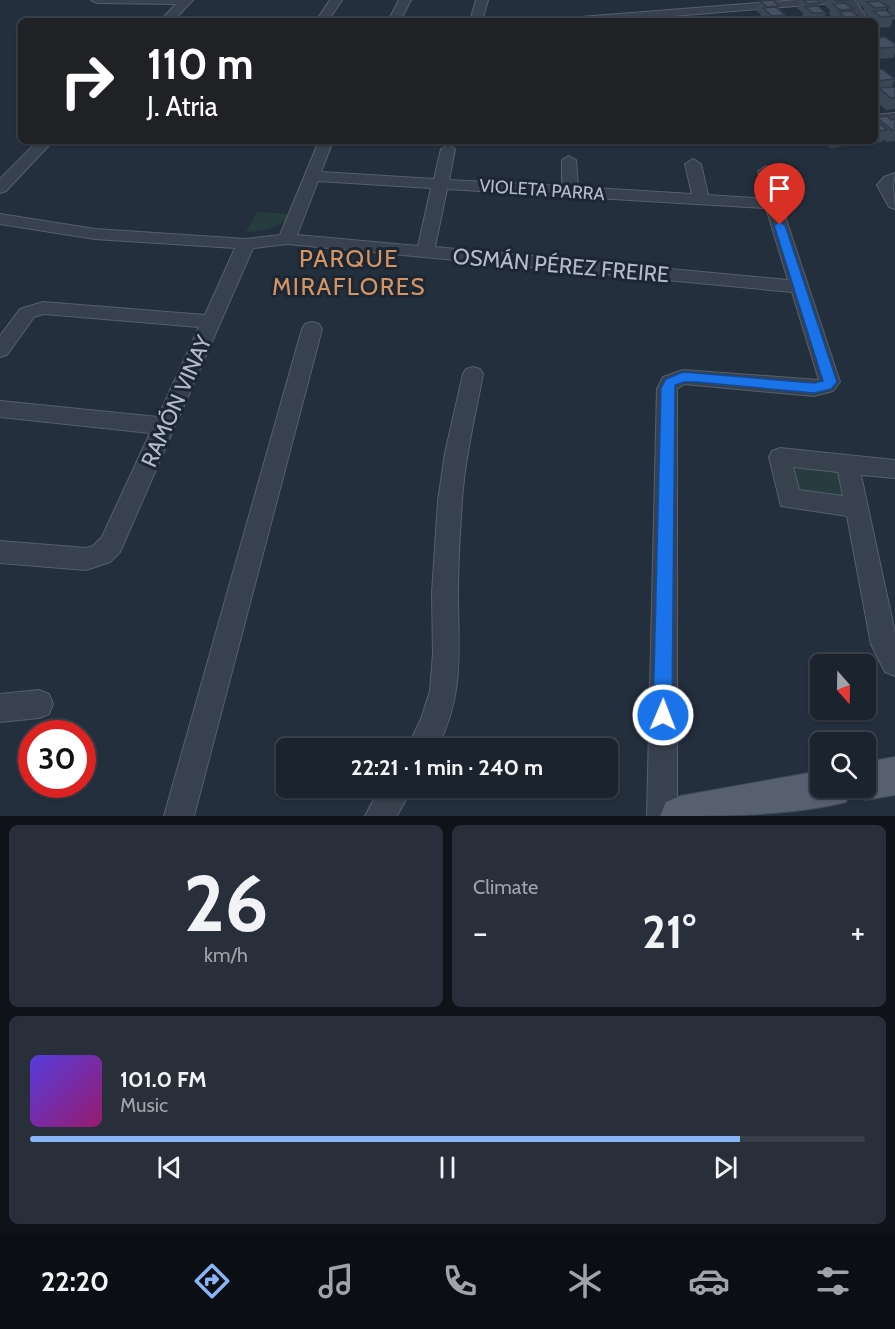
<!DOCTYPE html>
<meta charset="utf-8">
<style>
:root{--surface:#1b232e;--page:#282f3a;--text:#f1f3f6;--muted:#a0a4aa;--line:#39404a;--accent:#8ab4f8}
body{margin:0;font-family:Cabin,sans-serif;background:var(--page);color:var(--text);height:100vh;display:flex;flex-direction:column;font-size:22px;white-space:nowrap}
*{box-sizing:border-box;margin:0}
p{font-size:20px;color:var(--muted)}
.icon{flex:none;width:33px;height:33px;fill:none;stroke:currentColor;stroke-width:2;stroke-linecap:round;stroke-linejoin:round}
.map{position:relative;height:816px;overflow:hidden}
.sheet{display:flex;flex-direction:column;gap:9px;padding:9px;background:#0f1319;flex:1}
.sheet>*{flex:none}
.guide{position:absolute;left:18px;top:18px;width:860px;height:126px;border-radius:9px;box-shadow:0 2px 4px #0004,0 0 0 2px var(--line);background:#202124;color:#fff;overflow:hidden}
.needle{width:39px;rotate:160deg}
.controls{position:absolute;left:810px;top:654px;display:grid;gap:12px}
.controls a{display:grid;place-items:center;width:66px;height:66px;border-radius:9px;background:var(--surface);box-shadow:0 2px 4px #0004,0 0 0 2px var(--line);font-size:30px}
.speed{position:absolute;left:18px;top:720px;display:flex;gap:12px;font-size:30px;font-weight:700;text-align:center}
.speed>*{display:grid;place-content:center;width:78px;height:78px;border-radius:50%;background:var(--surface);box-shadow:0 2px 4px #0004,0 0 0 2px var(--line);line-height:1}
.speed .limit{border:9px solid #d22;background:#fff;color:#111}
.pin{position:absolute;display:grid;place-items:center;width:51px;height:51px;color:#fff;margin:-62px -26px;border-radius:50% 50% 50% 0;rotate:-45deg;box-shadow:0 0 6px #0007}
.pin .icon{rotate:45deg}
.me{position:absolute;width:66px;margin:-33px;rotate:1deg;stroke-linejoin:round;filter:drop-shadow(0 0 4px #0008)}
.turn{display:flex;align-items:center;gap:21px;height:126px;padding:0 30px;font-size:27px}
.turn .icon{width:78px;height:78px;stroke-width:2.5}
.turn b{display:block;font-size:42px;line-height:51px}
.big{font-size:45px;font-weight:700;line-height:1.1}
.sheet .tile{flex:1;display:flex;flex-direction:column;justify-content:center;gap:9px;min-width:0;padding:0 21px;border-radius:9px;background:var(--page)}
.sheet .dial{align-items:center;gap:0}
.dial b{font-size:78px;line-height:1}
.song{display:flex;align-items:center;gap:18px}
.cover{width:72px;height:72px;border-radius:9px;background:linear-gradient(135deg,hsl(250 70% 55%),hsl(320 70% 35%))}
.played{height:6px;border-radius:3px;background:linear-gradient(90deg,var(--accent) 85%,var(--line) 85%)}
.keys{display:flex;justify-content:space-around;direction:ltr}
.heat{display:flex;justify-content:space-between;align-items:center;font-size:33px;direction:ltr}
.sheet .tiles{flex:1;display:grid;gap:9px;grid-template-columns:1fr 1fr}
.tile:last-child{grid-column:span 2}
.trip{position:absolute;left:276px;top:738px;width:342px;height:60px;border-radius:9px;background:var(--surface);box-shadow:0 2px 4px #0004,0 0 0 2px var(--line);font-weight:700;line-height:60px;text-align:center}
.dock{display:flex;height:96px;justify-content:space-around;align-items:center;background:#0b0e12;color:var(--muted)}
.dock .icon{width:42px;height:42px}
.dock .current{color:var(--accent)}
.dock b{font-size:27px;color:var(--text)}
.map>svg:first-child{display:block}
.green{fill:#263c3f}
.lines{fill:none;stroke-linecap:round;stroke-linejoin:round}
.minor-casing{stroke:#565f6c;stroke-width:2}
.major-casing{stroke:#414a57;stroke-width:2}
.minor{fill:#38414e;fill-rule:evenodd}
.major{fill:#56606e;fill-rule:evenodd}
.wall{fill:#3b4654;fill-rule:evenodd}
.building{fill:#455162;stroke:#303945;stroke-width:1.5}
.route{fill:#1a73e8;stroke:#114b97;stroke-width:1.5}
.labels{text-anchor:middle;stroke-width:6;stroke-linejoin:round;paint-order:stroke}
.far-street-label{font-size:18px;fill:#b4bcc9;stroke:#1d2633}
.street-label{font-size:22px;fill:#b4bcc9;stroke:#1d2633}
.neighbourhood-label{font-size:24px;letter-spacing:1.5px;fill:#d59563;stroke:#1d2633}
</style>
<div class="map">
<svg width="895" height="816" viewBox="0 0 895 816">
<rect width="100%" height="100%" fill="#242f3e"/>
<g class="green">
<path d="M257,212L293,214C280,228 265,231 246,232Z"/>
<path d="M788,464L840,469L845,495L793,490Z"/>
</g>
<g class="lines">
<defs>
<g id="minor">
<path d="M91,0H193L173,21H160L176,4L97,3Z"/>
<path d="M330,0H342L328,21H316Z"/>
<path d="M399,0H411L400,21H388Z"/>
<path d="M476,0H488L482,21H470Z"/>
<path d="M797,0H855L868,21H856L844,2L613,21H562L568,18Z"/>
<path d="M895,113V121L874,123V115Z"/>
<path d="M38,141H53L6,191L0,193V179Z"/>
<path d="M319,141H333L321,172L434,179L441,149L448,145L455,149L449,180L562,186V160L569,156L576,160L578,187L692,194L685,164L693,159L701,164L708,195L766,199L758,171L766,166L774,171L782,196L781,204L840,382L833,391L814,396L684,384L677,389V816H647L657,389L663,377L683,370L819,380L792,292L287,244L253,248L120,552L110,562L86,570L0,563V541L86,548L93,546L102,537L150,433L0,417V401L158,417L199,327L44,314L34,317L7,355L0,357V336L20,309L43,302L205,315L235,248L95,239L0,224V214L95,229L246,239L280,235ZM318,181L431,188L418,246L297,235ZM447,189L766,208L788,280L435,247Z"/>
<path d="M895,173L893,185L895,209L889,207L877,185L884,177Z"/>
<path d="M312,322L319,324L322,329L194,816H164L302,329L305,324Z"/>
<path d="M473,367L480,369L483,374C475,416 465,458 462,500C460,531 458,562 458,592C458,650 465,694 437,748H407L421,719L430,691L433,654L432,593L438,501L445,453L463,374L466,369Z"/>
<path d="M780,448L895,460V478L861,475L895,633V676L885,672L871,644L847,516L781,506L769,457L772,451ZM793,467L838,472L843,496L799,490Z"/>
<path d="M39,690L49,694L53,704L49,714L39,718L0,722V694Z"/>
<path d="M380,788H412L397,816H365Z"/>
</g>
<path id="major" d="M895,757V795L866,800L852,795L851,790L846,802C791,816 719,816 660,816L666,802L680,796L820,771V788H866V762Z"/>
</defs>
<use href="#minor" class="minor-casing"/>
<use href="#major" class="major-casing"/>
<use href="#minor" class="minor"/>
<use href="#major" class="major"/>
</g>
<g class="wall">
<path d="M800,0H817L820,3L819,7L826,13L823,21H806L802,18L803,13L797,8Z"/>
<path d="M827,0H848V1L847,4L853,9L852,12L860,18L858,21H836V20L829,14L830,10L825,6Z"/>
<path d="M857,0H895V20L893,19L890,27L877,28L874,26V21H869L870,18L863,12L864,8L856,2ZM881,1L889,7L888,11L893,16L886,10L888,7Z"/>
<path d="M760,1L779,6L778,9L785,15L783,21H763L760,19L761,15L757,11Z"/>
<path d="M874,38L895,44V53L893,58L874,59Z"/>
<path d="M874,62L878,65L876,69L895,79L892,87H895V109L886,110L877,102L874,108V95L876,96L877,92H874Z"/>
<path d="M876,117L891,120L895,119V141L886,142L883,139L882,142L867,144L865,142L864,144L849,146L846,143L845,146L830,148L823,141H874V119L875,120Z"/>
</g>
<g class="building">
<path d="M773,0L779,6L767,7L760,1Z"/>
<path d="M803,0H817L820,3L808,4Z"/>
<path d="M834,0H848V1H836Z"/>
<path d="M879,1L888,7L875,8L867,2Z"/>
<path d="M845,3L853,9L840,10L833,4Z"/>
<path d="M818,6L826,13H813L805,7Z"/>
<path d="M776,7L785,15L772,16L763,8Z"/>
<path d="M885,10L894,16L881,17L873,11Z"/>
<path d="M851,11L860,18L847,19L839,12Z"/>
<path d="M885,37L895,44V47L880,48L874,44V38Z"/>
<path d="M874,69H882L895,79L876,81L874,80Z"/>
<path d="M895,87V98H891L879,88Z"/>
<path d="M887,116L891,120L895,119V130H892L876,117Z"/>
<path d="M874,119L887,130L874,132Z"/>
</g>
<path class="route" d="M780,222L785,225L837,382L831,389L814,393L696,382H684L675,385L672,715L669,721L663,724L656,721L653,715L661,388L666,379L683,372L814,383L823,381L774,225Z"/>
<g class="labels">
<g class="far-street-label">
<text transform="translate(542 190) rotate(4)" y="6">VIOLETA PARRA</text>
</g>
<g class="street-label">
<text transform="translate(561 265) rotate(5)" y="8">OSMÁN PÉREZ FREIRE</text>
<text transform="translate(176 401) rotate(-66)" y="8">RAMÓN VINAY</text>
</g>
<g class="neighbourhood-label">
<text x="349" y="267">PARQUE<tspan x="349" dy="28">MIRAFLORES</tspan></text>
</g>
</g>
</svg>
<div class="controls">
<a><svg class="needle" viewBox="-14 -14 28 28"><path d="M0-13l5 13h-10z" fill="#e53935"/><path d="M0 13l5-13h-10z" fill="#a0a4aa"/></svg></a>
<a><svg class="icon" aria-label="search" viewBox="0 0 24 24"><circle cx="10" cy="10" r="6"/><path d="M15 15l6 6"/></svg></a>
</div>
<div class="speed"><div class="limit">30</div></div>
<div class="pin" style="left:780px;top:225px;background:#d93025"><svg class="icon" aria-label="arrive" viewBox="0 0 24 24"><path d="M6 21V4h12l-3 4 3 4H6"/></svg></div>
<svg class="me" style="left:663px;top:715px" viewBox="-20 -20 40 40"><circle r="17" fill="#1a73e8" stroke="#fff" stroke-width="3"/><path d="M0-11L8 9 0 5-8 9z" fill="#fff"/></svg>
<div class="trip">22:21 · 1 min · 240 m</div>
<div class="guide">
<div class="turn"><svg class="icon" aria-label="right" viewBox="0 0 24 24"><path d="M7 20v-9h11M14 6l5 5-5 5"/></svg><div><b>110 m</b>J. Atria</div></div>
</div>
</div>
<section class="sheet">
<div class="tiles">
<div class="tile dial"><b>26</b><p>km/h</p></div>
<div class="tile"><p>Climate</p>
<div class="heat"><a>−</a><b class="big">21°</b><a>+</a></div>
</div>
<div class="tile">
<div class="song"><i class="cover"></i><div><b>101.0 FM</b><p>Music</p></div></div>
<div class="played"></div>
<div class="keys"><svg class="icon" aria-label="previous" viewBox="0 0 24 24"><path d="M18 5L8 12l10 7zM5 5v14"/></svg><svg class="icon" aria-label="pause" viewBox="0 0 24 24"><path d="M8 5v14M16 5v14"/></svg><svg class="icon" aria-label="next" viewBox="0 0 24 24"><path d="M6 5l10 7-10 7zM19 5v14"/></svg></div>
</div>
</div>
</section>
<nav class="dock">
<b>22:20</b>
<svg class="icon current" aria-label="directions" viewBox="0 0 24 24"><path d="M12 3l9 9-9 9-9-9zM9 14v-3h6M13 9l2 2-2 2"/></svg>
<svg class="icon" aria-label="music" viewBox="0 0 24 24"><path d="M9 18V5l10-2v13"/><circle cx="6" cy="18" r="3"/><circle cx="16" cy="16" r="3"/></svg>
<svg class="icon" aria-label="phone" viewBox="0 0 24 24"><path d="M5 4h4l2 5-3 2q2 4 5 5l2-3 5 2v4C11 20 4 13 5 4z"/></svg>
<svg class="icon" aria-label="climate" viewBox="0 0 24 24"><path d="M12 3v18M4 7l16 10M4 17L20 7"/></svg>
<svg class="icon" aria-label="car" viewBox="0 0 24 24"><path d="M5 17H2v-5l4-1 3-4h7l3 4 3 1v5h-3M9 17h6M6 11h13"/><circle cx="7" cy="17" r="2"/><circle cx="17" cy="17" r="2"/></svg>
<svg class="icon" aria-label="filters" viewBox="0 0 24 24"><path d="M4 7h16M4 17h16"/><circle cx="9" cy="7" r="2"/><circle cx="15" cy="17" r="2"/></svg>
</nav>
